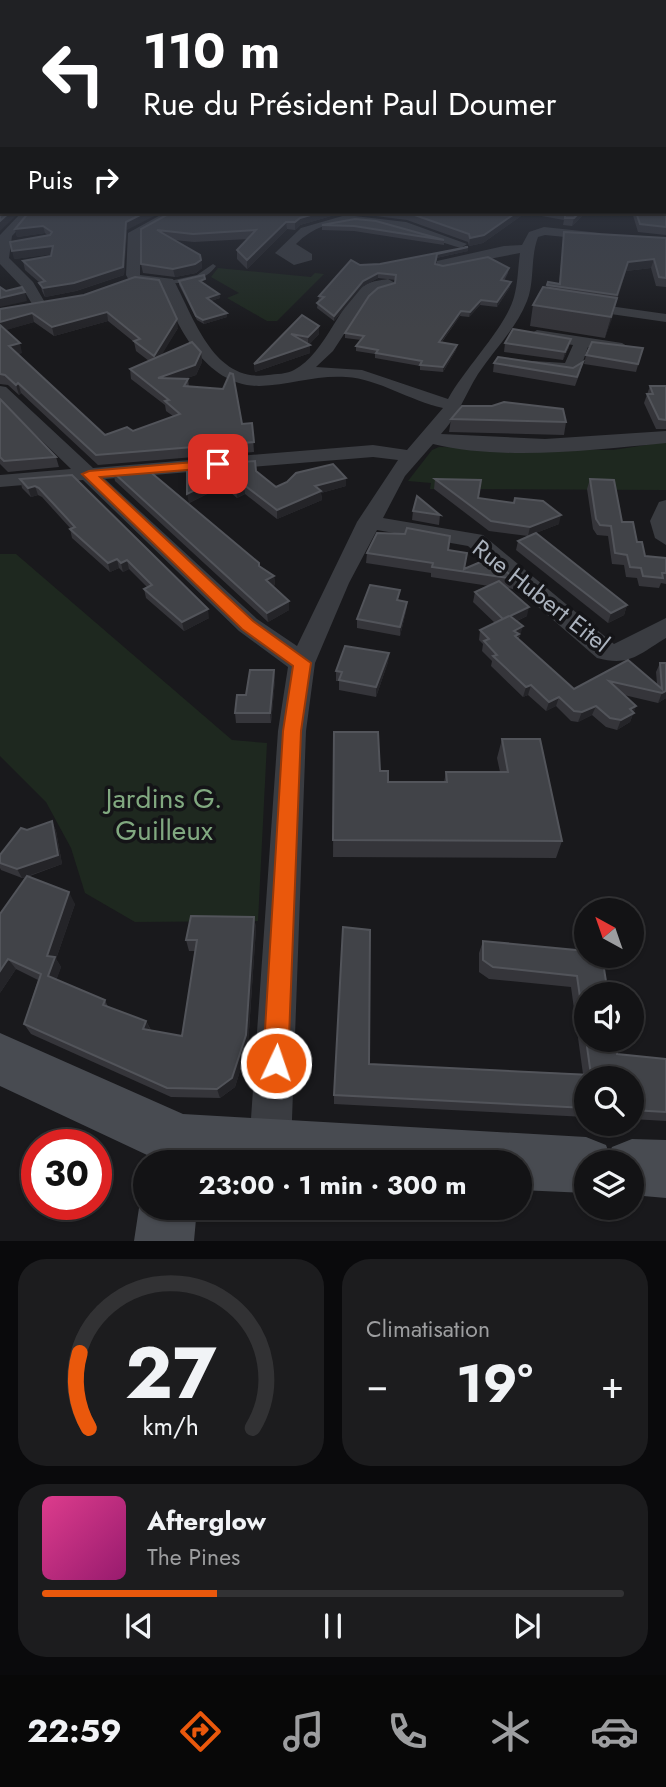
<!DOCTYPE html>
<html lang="fr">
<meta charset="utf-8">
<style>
:root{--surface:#131315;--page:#1c1c1e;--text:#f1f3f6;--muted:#9d9ea0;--line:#323234;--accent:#ea580c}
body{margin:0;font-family:Jost,sans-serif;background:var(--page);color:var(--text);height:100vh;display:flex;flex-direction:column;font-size:26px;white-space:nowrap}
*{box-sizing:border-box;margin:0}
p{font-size:23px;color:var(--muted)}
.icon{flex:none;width:38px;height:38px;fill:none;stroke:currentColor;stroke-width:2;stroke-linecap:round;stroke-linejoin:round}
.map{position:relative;height:1241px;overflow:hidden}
.sheet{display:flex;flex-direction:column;gap:18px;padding:18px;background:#0a0a0c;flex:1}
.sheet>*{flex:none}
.banner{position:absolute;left:0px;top:0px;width:667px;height:214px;box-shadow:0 2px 5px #0004,0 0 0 2px var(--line);background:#202124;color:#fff;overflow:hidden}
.needle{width:46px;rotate:320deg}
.fabs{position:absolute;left:574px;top:898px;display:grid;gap:14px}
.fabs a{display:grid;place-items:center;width:70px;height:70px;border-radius:50%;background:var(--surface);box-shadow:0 2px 5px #0004,0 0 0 2px var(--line);font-size:35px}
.speed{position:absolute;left:21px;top:1129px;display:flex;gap:14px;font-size:35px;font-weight:700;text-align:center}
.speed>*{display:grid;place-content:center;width:91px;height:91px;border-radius:50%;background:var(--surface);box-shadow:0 2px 5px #0004,0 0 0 2px var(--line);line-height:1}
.speed .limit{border:10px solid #d22;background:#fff;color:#111}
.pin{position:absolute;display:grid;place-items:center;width:60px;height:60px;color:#fff;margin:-30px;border-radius:14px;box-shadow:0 4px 10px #0006}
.me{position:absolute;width:77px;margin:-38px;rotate:3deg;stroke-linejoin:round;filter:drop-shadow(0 0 5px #0008)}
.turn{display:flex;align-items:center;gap:24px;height:147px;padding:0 28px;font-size:32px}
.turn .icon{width:91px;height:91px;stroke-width:2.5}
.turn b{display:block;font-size:49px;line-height:60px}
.then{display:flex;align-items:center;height:66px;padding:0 28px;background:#0003;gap:14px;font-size:26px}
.big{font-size:52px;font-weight:700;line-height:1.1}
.sheet .card{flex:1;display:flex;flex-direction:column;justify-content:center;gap:10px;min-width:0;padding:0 24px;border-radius:28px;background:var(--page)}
.sheet .dial{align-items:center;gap:0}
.dial svg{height:182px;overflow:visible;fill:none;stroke:var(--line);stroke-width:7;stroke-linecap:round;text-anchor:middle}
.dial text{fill:var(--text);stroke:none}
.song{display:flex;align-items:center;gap:21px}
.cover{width:84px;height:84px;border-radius:10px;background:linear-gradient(135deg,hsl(330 70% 55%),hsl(320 70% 35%))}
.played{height:7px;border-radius:4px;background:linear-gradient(90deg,var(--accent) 30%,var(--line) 30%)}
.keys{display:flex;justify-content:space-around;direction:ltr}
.heat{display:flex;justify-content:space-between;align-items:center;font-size:38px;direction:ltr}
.sheet .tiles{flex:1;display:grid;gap:18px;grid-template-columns:1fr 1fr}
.card:last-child{grid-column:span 2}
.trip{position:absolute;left:133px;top:1150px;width:399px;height:70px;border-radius:35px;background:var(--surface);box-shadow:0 2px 5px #0004,0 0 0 2px var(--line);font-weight:700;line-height:70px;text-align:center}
.dock{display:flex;height:112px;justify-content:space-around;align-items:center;background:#080808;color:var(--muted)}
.dock .icon{width:49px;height:49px}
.dock .selected{color:var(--accent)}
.dock b{font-size:32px;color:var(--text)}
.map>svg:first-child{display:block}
.green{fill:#1e281f}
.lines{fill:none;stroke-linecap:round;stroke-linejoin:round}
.lane{fill:#3a3c41;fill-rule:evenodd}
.street{fill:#3a3c41;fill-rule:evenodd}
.secondary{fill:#484b51;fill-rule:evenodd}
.wall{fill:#35353a;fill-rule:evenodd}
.shaded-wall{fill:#242428}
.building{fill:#414348;stroke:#52545a;stroke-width:2}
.route{fill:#ea580c;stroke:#983908;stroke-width:2}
.labels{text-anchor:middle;stroke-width:7;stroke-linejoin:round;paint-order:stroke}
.street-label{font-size:24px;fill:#aab2bd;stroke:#141417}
.near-park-label{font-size:28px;fill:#81a980;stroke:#141417}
</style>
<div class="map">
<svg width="666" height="1241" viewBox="0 0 666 1241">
<rect width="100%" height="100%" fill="#19191c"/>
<g class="green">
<path d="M218,268L311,277L315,273L324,274L277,321H267L227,298L239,293L211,277Z"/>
<path d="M666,442V490L430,489L431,483L408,481L432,450L439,447L613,450Z"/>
<path d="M0,554H16L232,740L267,743L258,921L135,922L85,893L71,848L46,802L0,756Z"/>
</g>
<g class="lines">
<path class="lane" d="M213,264L216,266C205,282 186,282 168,284L165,282L197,275Z"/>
<g class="street">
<path d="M22,212H34L12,236L9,258L33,282L47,306L40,310L35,309L22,287L0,264V235Z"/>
<path d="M166,212H180L140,235V275L173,279C194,317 213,383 268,375C275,374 288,374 294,370C326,354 341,298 367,284C373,281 382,280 388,279L395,283L393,286L377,290L367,299L333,351L316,367L362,370L448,399C465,368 506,327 514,297C518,283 518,267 520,253L442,268L437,267V261L504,246L522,245L529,232L544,227L600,233L602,236L596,240L545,235L538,237C530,258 535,281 527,301C516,329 494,350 478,374C465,395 458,416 441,434L545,439L666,431V443C594,450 503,461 433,444L405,476L383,518L483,535L614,644L666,618V638C639,654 630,667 597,658L468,546L377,530L349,583L315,663L306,731L291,1147L284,1162H255L249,1147L278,731L288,667L239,631L83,480L0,487V475L71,469L0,400V386L6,387L93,468L373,445L407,450L443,408C410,401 379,379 346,377C316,375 289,385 260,386C208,387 177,329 162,286L130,282L126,275L128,233ZM373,457L398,460L357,522L297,646L257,619L105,479Z"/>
<path d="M346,215L406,222L467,244L461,248C410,234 342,198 296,244L312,254V260L294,265L275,253L301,228Z"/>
<path d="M581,302L666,314V322L576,309L574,306Z"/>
<path d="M537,330L622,343L630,348L622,353L588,347C585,354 582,370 575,373C566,377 537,370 531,364L533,361L565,363L573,345L532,338L529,335Z"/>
<path d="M666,500V545L655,538L650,521L659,502Z"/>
</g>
<g class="secondary">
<path d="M0,1033L183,1114L586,1137L606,1145L609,1153L612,1147L632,1139L666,1140V1198L632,1195V1162H586V1193L520,1190V1162H162L0,1086Z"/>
<path d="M145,1192V1208H197L194,1241H134L139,1208Z"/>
</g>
</g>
<g class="wall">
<path d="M665,182H666V235L638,232L632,212H665Z"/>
<path d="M29,212L127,230L124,275L76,291L45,297L42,291L40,283L25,270L23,261L51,256L52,254L14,259L47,235L45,233L17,237L15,229Z"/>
<path d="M172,212H586L572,226L563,225L564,220L525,213L483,243L469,246L468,242L407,220L345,212L300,225L295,230L287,229L247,269L237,259V250L248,239L194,242L174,240L201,260L202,268L196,273L175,277L143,273L141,264V229Z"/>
<path d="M355,219L444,240V245L354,231L322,230V225Z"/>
<path d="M564,232L666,238V287L656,286L651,268L626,271L605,338L530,326L533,305L547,288V285L559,284Z"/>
<path d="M468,247V251L436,258V264L443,266L509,268L508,273L504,281L510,287L497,307L480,305L469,317L460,316L442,342L457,345L456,350L443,372L420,370V366L375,358V354L356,351V346L361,340L345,338V333L395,283L396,280L378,278L363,286L334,321L317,308L319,296L360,265L380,264Z"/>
<path d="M179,281L206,283L204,284L219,294L220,298L211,301L227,313V317L204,324L197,320L179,285Z"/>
<path d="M84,295L178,328L161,355L201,352L202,362L196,375L184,379H188L189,387L242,424L252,423L254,452L98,465L21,393L19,395L8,385L0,384V309ZM108,321L134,342L136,351L149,361L130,369L131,379L165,405L166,411L173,416L133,431L105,435L17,354L22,353L5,330L34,322L54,336Z"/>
<path d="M302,315L319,326V334L309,344L310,353L255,372L254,364Z"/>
<path d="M505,343L569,347L563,360L504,352Z"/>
<path d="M643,348L636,372L584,364L586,355Z"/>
<path d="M494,363L581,370L575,386L493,372Z"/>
<path d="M650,386H666V429H656L644,403Z"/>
<path d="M0,399L56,457L59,467L8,472L0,464Z"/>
<path d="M451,419L566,422L564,435L449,432Z"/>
<path d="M187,466L256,471L276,487L346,478V486L321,493L322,500L277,519L245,494L237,498L223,486L189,503Z"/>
<path d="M113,472L274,576L275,585L272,586L289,601V610L268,622L115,481Z"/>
<path d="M72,475L209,618L184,631L146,598L144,589L147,587L129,569L123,572L119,568L110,572L72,538L70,529H71L42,497L38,495L31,497L22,488L20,479Z"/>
<path d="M435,479L478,498L559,524L528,536L489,531L434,489Z"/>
<path d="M590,479L637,542L645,556L666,558V584L661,583L659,588L639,586L637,578L626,577L624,565L612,564L608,536L597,535L593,529L587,489Z"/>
<path d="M413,511L440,515L439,525L412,520Z"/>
<path d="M405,534L448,550L465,569L515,579L513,589L508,588L527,616L517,621L520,636L518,639L574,689L628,660L657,684L656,672L660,663H666V698L658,703L624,695L636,706L630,722L617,730L606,727L592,715L578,722L571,721L556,706L546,711L528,695L523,697L491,666L492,661L482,651L483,644L479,640L480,630L495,623L473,602L475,592L489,586L431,577V573L366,563L367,553Z"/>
<path d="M518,541L627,605L624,615L608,623L516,550Z"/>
<path d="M399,600L407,602L406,611L400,636L357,628V619Z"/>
<path d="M389,653L388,662L376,697L339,690V681H336V671Z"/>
<path d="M274,670L275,680L271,723H236L235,713L246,695Z"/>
<path d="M334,732L388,782H444L446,772H500L497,758L502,739L562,841L556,858L333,857Z"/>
<path d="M52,821L56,831L62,864L27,877L75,904L56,959L61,967L56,980L105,1000L108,1007L146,1021L151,1030L182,1036L195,951H189L186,940L254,917L256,928L248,1045L235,1087L220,1098L171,1097L31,1034L24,1024L38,980L16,969L0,993L27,877L22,878L1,870L0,868V855L27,830Z"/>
<path d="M483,941L586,951L617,1054L666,1059V1121L632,1119V1078H586V1117L334,1104V1095L369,1064L583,1074L571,987L489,979L479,972V953Z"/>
</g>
<g class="shaded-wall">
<path d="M10,212H20L0,231V221Z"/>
<path d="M146,212H162L127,230L124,275L76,291L45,297L43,288L126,222Z"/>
<path d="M321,212H345L300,225L295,230V222L300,218Z"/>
<path d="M517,212H525V213L483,243L469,246L470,238Z"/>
<path d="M580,212H586L572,226L574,218Z"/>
<path d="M286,222L287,229L247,269V260Z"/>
<path d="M43,226L45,233L17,237L15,229Z"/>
<path d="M53,246L55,254L14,259L12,251Z"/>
<path d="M468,247V251L436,258L437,254Z"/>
<path d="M654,259L651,268L626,271L615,304L628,262Z"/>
<path d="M201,260L202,268L196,273L175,277L173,269Z"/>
<path d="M378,273V278L363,286L334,321V316L363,281Z"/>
<path d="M511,282L510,287L497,307V302Z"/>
<path d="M25,292L27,301L0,307V298Z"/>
<path d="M219,294L220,298L208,302L207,298Z"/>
<path d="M617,298L612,319L605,338L611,317Z"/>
<path d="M481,300L480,305L469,317L470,312Z"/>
<path d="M461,311L460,316L438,347L439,342Z"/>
<path d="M107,312L108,321L54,336L52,327Z"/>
<path d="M32,313L34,322L0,332V322Z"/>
<path d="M227,313V317L204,324L203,320Z"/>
<path d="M177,319L178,328L155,366L154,356Z"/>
<path d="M319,326V334L309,345H310V353L255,372L254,364L308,345V337Z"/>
<path d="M571,339L569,347L563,360L565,352Z"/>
<path d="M20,343L22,353L12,355L9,346Z"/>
<path d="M457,345L456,350L443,372V367Z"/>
<path d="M201,352L202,362L196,375L159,387L158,378Z"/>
<path d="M18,383L21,393L19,395L16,385Z"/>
<path d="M222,477L223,486L189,503L187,494Z"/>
<path d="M346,478V486L321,493L322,500L277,519V510L315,486Z"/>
<path d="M244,485L245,494L237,498L236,489Z"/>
<path d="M35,486L38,495L31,497L28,488Z"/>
<path d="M561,515L559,524L528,536L530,527Z"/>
<path d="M117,559L119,568L110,572L108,563Z"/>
<path d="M127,560L129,569L123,572L121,563Z"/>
<path d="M274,576L275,585L266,589V580Z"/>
<path d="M289,601V610L268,622L267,613Z"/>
<path d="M407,602L406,611L400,636V627Z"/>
<path d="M627,605L624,615L608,623L611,613Z"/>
<path d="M529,607L527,616L508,625L510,616Z"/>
<path d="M208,609L209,618L184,631L182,622Z"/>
<path d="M523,626L520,636L518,637L517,644L514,631Z"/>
<path d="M389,653L388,662L376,697V687Z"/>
<path d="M274,670L275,680L271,723L270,713Z"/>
<path d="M531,685L528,695L523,697L526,687Z"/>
<path d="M666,691V698L658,703L662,693Z"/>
<path d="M559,697L556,706L546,711L549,702Z"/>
<path d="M596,706L592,715L578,722L582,712Z"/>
<path d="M636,706L630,722L617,730L621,720L630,709Z"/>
<path d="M52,821L56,831L62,864L22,878L17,869Z"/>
<path d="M69,892L75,904L56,959L61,967L54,987L48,976L47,956Z"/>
<path d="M254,917L256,928L248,1045L235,1087L220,1098L217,1089Z"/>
<path d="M8,959L16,969L0,993V971Z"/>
<path d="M146,1021L151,1031L143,1029Z"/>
</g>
<g class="building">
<rect x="0" y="156" width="2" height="27"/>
<path d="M665,183L666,186V227L640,224L636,212H665Z"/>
<path d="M0,192H2V212H10L0,221Z"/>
<path d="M29,212H146L126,222L123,267L74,283L43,288L39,283L45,281L23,261L51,256L53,246L12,251L10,242L50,235L52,232L43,226L15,229Z"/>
<path d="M172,212H321L300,218L295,222H286L247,260L237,250L256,230L193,234L157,230L200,255L201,260L195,264L173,269L141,264V229Z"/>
<path d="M406,212H517L484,235L470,238L469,234Z"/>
<path d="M564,212H580L574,218H565V212Z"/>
<path d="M355,219L376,221L444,240L354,226L322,225Z"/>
<path d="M564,232L666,238V278L659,277L654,259L628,262L617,295L547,285L548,282L560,284Z"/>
<path d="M468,247L437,254L435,264L443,266L488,257L509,268L501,280L511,282L497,302L481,300L470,312L461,311L439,342L457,345L443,367L420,365L422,361L376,353L378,350L356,346L364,336L345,333L369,296L378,288L395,283L396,275L378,273L363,281L334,316L317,303L324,297L319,296L351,260L360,265L380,264Z"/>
<path d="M204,275L205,279L200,281L219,294L207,298L227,313L203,320L196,316L179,281Z"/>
<path d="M135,277L159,280L177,319L154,356L134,341L140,339L107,312L52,327L32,313L0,322V309L84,295Z"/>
<path d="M0,287L6,291L22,287L25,292L0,298Z"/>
<path d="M543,287L617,298L611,317L533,305Z"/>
<path d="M302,315L319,326L308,337L291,334L310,345L254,364Z"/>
<path d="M0,325L20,343L9,346L105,435L127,427L133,431L180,414L165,401L169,400L130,369L192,342L201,352L195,365L158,378L188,379L184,386L223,389L230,373L233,374L242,424L252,423L254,442L96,455L18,383L16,385L5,375L0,374Z"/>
<path d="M513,329L571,339L565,352L505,343Z"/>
<path d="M592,342L643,348L638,364L586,355Z"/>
<path d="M498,357L573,368L583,362L577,377L494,363Z"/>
<path d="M650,386H666V420L659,419L647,394H653Z"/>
<path d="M0,399L1,400L56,457L4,461L0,457Z"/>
<path d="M504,402L563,409L566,422L451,419L462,406H492Z"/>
<path d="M255,461L256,471L276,487L287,482L296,473L333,464L346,478L315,486L321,491L277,510L244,485L236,489L222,477L187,494V466Z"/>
<path d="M148,470L259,563V566L274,576L266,580L289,601L267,613L113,472Z"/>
<path d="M72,475L208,609L182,622L144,589L152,585L127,560L121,563L117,559L108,563L70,529L75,527L39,488L35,486L28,488L20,479Z"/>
<path d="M435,479L481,480L478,498L514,503L515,498L543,501L561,515L530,527L491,521Z"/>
<path d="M590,479L614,480L622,522H633L637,542H642L645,556L666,558V573H662L663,578L643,576L641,568L630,567L627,555L615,553L611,526L600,525L596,519Z"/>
<path d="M417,496L440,515L413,511Z"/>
<path d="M407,528L450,536L448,550L467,553L464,569L490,558L515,579L432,567L433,563L367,553L377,533L405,534Z"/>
<path d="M536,533L627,605L611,613L518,541Z"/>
<path d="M499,581L529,607L510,616L523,626L514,631L519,634L515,636L574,689L628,660L662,689L660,663H666V691L662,693L609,681L636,706L630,709L634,713L621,720L610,718L596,706L582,712L574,711L559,697L549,702L531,685L526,687L493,656L497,655L484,641L489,639L480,630L509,616L503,619L475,592Z"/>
<path d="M370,585L400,590L397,600L407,602L400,627L357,619Z"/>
<path d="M345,646L389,653L376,687L339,680L342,672L336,671Z"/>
<path d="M250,670H274L270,713H235L237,695H246Z"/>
<path d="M334,732H378L380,771H388V782H447L446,772H508L502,739H540L562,841L333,840Z"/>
<path d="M52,821L58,855L17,869L0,863V855L21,828L27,830Z"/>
<path d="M27,876L69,892L47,956L55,957L48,976L105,1000L103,1005L146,1021L143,1029L182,1036L197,940H186L191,916L254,917L246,1035L232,1078L217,1089L167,1088L24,1024L41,974L8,959L0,971V914Z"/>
<path d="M343,927L370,930L369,1064L591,1075L577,976L493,967L483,960V941L586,951V956H602L608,994H586V1040H615L617,1054L666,1059V1112L632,1110V1078H586V1108L334,1095Z"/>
</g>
<linearGradient id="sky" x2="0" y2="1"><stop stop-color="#0e0e0f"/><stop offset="0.47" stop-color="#383e4b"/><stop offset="1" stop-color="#383e4b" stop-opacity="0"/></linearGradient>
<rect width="666" height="330" fill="url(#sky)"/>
<path class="route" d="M218,460L224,464L223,467L100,477L253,621L311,663L301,731L288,1063L285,1072L276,1076L267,1072L263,1063L283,731L293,666L242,629L82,474L89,471Z"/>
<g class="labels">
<g class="street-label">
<text transform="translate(541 596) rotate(38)" y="8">Rue Hubert Eitel</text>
</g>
<g class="near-park-label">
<text x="164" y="808">Jardins G.<tspan x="164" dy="32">Guilleux</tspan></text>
</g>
</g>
</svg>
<div class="fabs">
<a><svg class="needle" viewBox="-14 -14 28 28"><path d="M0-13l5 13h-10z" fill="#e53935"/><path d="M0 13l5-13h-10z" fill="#9d9ea0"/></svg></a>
<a><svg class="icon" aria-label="sound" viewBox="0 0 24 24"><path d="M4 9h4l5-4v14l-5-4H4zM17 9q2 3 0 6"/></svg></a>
<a><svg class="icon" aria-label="search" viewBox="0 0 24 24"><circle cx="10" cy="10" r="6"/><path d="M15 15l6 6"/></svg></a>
<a><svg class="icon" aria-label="layers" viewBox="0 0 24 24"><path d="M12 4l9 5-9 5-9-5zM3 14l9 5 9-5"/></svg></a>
</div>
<div class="speed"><div class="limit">30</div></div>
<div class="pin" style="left:218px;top:464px;background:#d93025"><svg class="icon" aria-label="arrive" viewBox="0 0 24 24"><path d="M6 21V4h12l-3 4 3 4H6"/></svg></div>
<svg class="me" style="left:276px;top:1063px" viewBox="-20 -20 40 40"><circle r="17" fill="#ea580c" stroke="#fff" stroke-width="3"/><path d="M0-11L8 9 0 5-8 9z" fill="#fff"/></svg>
<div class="trip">23:00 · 1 min · 300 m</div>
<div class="banner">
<div class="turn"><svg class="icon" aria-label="left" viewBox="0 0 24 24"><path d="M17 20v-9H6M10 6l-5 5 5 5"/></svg><div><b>110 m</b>Rue du Président Paul Doumer</div></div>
<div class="then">Puis<svg class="icon" aria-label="right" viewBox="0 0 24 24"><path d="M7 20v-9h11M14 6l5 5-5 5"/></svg></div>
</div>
</div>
<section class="sheet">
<div class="tiles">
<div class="card dial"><svg viewBox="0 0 100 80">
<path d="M14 69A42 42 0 1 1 86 69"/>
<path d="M14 69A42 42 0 0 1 10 36" stroke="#ea580c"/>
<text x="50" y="56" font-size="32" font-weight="700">27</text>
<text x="50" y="72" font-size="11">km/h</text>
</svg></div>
<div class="card"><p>Climatisation</p>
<div class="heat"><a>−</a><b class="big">19°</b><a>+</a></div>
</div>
<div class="card">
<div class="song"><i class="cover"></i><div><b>Afterglow</b><p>The Pines</p></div></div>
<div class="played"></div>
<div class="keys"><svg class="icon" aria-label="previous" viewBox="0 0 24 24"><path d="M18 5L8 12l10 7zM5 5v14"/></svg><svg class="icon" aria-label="pause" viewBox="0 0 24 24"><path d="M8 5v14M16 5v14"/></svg><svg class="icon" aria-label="next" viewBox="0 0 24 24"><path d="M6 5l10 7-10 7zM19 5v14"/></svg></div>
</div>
</div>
</section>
<nav class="dock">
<b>22:59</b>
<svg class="icon selected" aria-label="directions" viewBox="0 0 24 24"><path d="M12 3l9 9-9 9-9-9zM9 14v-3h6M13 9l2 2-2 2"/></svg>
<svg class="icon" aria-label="music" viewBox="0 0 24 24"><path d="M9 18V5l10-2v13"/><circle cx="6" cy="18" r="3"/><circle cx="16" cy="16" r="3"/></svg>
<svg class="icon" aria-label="phone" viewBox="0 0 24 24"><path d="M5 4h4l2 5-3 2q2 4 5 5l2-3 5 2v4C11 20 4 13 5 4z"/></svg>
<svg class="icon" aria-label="climate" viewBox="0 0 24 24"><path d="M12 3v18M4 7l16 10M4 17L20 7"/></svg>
<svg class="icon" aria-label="car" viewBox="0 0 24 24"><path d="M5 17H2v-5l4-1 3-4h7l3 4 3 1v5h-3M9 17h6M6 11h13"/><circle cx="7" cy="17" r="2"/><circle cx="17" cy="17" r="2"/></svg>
</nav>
